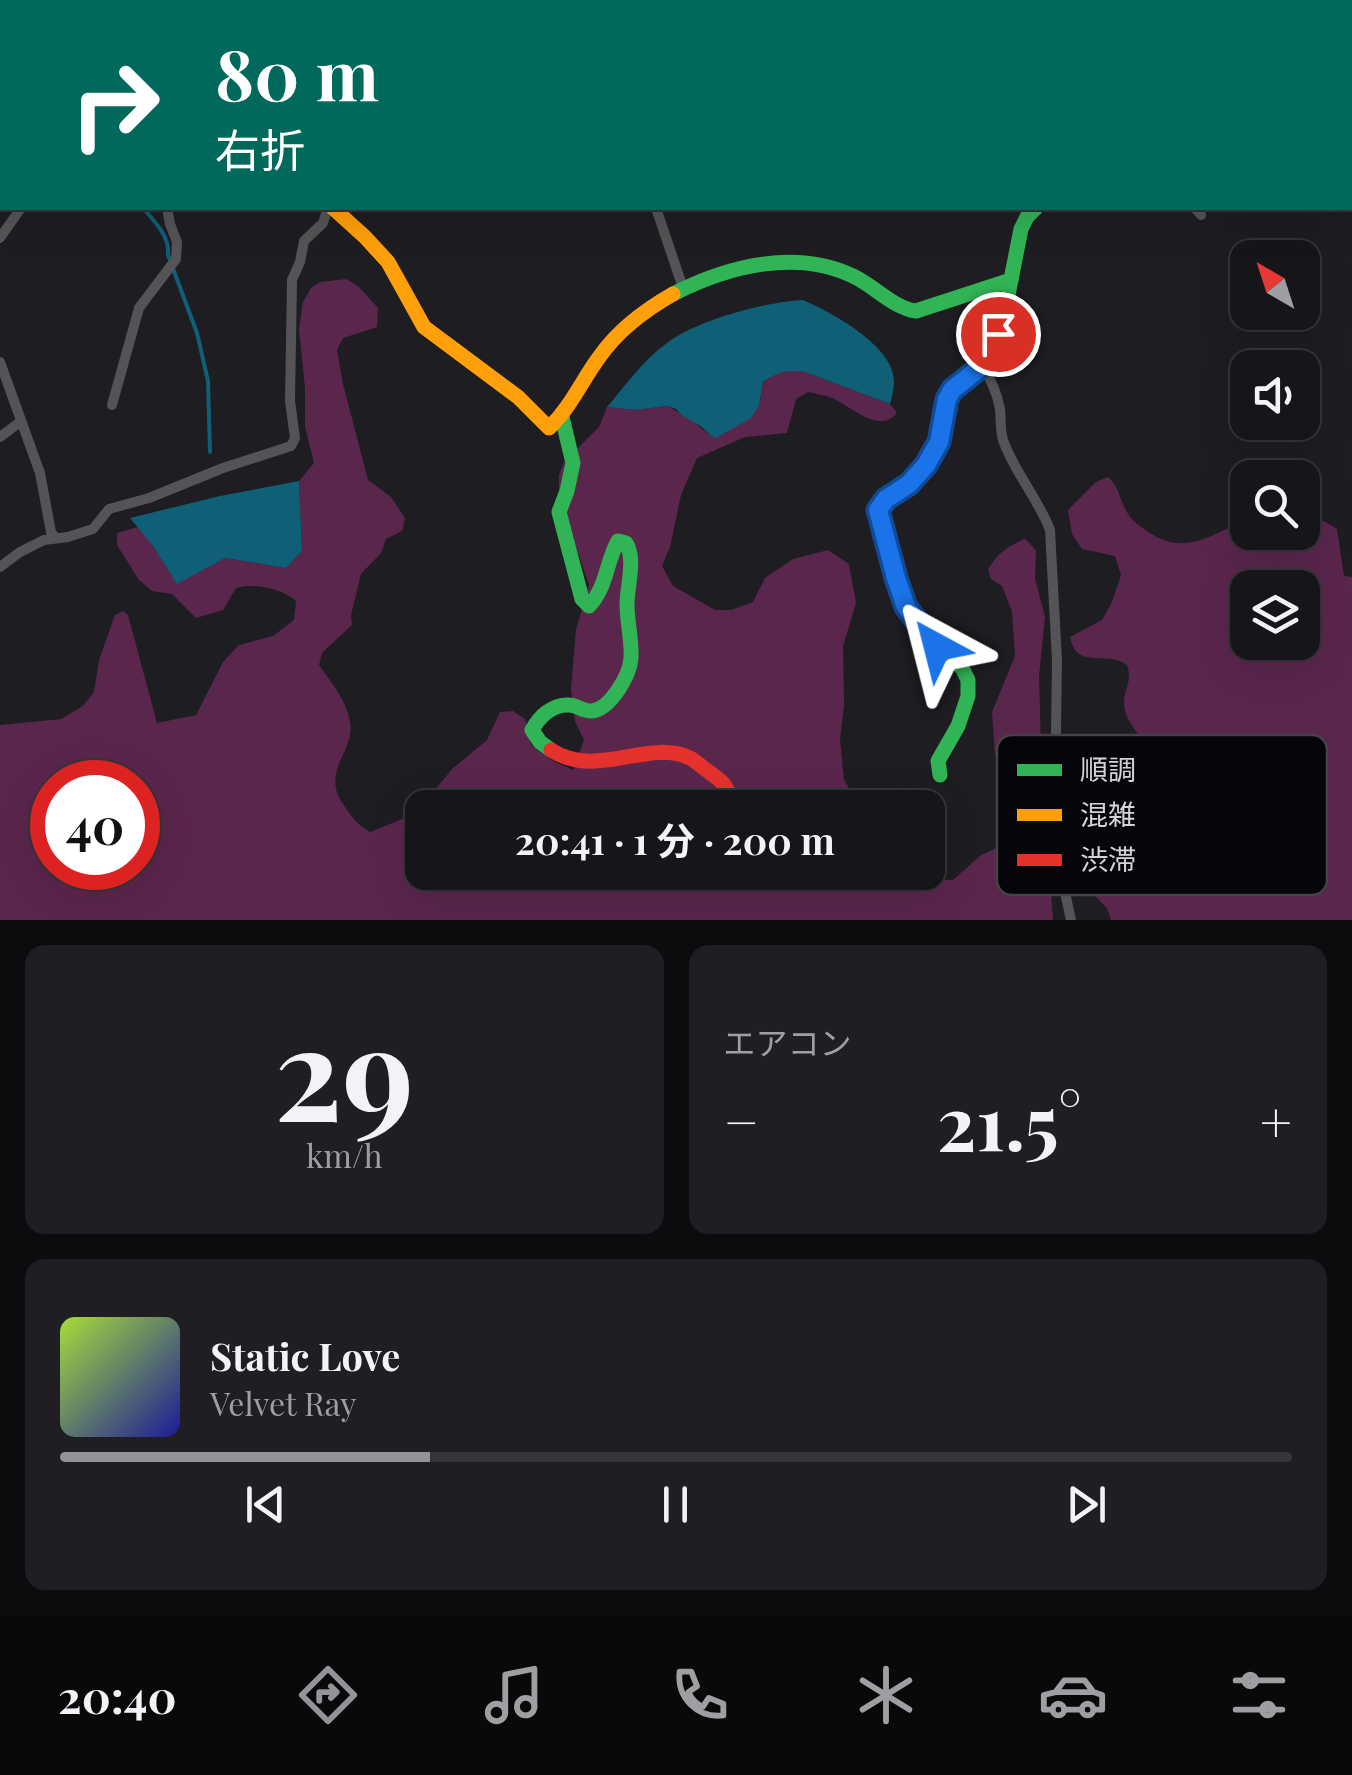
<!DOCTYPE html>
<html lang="ja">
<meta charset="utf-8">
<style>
:root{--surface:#16161a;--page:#1f1f23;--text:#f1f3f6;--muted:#9e9fa2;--line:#353539;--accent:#93939a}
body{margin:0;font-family:"Playfair Display","Noto Sans JP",serif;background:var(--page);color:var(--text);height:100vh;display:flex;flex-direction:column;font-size:38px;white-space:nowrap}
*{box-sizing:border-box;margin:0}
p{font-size:32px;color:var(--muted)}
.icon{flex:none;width:55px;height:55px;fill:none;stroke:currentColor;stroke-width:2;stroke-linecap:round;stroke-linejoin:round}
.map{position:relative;height:920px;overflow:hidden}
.drawer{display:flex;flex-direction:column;gap:25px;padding:25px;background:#0c0c0e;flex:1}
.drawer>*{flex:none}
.top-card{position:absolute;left:0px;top:0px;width:1352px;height:210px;box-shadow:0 10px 40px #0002,0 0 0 2px var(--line);background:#00695c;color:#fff;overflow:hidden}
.needle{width:65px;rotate:321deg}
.buttons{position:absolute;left:1230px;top:240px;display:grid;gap:20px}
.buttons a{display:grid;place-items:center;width:90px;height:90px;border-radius:20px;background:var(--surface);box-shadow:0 10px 40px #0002,0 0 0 2px var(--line);font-size:50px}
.speed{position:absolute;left:30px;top:760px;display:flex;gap:20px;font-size:50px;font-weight:700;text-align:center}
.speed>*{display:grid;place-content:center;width:130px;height:130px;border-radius:50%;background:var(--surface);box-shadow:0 10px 40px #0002,0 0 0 2px var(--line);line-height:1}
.speed .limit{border:15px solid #d22;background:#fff;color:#111}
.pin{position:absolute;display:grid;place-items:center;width:85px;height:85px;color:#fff;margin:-42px;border:5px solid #fff;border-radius:50%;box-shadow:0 2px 10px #0007}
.me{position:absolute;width:110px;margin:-55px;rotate:322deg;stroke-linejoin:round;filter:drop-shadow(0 0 8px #0008)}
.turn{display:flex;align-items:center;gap:35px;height:210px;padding:0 50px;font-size:45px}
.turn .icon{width:130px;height:130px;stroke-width:2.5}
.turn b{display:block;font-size:70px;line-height:85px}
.big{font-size:75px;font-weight:700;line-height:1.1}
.drawer .tile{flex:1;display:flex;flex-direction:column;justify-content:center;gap:15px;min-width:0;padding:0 35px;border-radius:20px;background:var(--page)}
.drawer .dial{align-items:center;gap:0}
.dial b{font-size:130px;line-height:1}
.song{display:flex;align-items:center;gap:30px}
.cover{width:120px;height:120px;border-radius:15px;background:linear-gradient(135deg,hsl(80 70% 55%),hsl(240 70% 35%))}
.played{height:10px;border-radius:5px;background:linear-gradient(90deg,var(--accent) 30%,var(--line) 30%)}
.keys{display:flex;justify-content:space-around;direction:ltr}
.heat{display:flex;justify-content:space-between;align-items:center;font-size:55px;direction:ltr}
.drawer .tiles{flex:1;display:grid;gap:25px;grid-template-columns:1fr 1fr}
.tile:last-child{grid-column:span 2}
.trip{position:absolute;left:405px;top:790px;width:540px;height:100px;border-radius:20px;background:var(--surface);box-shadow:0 10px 40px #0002,0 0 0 2px var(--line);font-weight:700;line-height:100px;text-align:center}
.dock{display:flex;height:160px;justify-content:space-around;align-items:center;background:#09090a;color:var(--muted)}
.dock .icon{width:70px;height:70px}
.dock .selected{color:var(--accent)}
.dock b{font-size:45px;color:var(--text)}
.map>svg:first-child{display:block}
.forest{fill:#5b264c;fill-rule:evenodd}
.water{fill:#0f5f76}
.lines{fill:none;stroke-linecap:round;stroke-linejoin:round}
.stream{stroke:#0f5f76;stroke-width:4}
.building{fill:#58525f;stroke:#6b6672;stroke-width:2.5}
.street{stroke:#545456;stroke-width:10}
.fast{stroke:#30b455;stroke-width:15}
.slow{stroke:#ff9f0a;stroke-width:15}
.jam{stroke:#e5322d;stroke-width:15}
.route-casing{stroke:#114b97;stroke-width:25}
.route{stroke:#1a73e8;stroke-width:18}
.key{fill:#06060a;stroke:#444448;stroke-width:2.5}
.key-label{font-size:28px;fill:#d3d3da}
</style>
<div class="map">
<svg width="1352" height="920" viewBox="0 0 1352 920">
<rect width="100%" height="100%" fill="#1d1d22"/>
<g class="forest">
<path d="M346,279L358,286L378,308L377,327L343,338L337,350L343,384L368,480L391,497L405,518L402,531L386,539L381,553L361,574L351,615L352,625L322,653L319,665C331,682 346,700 350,721C356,751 320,770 343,804C351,816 357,825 370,832L422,811V872H926L936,880H953L981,855L1003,845L1015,808L1009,783L995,754L992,712L1015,656L1012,612L1002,586L991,579L988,570C995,555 1009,545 1025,539L1036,550L1035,578L1045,617L1039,676L1041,747L1037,804L1051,892L1053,920H0V725L61,719L83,706L94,692L99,660L115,615L123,611L128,615L157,723L196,715L223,662L239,645L273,636L294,620L296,601C280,588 256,583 236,588L223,610L196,618L172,594L152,591L139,580L117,545V533L138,527L153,546L177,583L225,558L286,568L302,551L299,481L314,463L305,426V388L299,329L303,302L311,288L320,282ZM52,782H138V868H52Z"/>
<path d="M793,370L805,372L890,404L897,413C879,435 851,406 832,398C825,395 816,394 808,392L796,399L787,433L745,437L697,458L681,495L670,547L662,566L673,586L715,610H731L753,602L765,578L793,559L828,550L849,564L856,603L843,646L844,705L840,739L844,780L852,793H892L910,801L912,807L425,808L435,790L452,769L487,740L500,712L513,711L525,719L531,745L555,762L573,770L584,740L575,721L571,689L576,630L589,585L559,497V475L564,462L599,427L607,407L635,410L667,406L689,418L711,436L759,406L763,383L776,373Z"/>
<path d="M1108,477C1121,488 1120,505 1131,518C1136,524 1144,529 1150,533C1186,557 1213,533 1247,520L1248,532H1302L1303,523L1324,521L1337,529L1344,576L1352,577V920H1111L1107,908L1086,887L1073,857L1065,809L1074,788L1128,782L1150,762C1149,739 1126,727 1124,705C1123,689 1133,683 1127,665C1122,662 1117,659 1111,659C1091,657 1075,662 1070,637L1102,620L1112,602L1121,575L1115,556L1082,549L1072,534L1068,510L1096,482ZM1248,588H1302V642H1248Z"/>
</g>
<g class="water">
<path d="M803,300C831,312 894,346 894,381C894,388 892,397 890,404L805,372C788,369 777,372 763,382L759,406L751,418L716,438L711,436L702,427L683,416L676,409L667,406L635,410L607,407C626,385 643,360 667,343C697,320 765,302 803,300Z"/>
<path d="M299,481L302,551L286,568L225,558L177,584L153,546L130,518L220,496Z"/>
</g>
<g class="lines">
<g class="stream">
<path d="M136,2V0"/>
<path d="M143,208C154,221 170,236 168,255L197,333L208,381L210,452"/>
</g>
</g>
<path class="building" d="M0,0H31L32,2L36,0H45L46,2H2V10L0,12Z"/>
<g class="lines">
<g class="street">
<path d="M242,0L243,2"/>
<path d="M342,0L344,2"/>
<path d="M443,0L445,2"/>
<path d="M522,0L530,2"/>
<path d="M1047,0L1049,2"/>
<path d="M128,2L129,0"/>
<path d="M395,2L397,0"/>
<path d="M583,2V0"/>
<path d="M715,2L719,0"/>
<path d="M1153,2L1154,0"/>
<path d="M1334,2L1336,0"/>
<path d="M0,68L2,72"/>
<path d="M0,206L2,205"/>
<path d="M656,208L683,288"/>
<path d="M1195,208L1201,215"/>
<path d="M0,238L21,208"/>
<path d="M0,362L40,473L51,532L55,537"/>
<path d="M982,366C991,379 997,393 1000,409C1001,419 1000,430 1003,440C1014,472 1038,498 1050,530L1057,661L1055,800L1061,874L1071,920"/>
<path d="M112,405L139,308L176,259L177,242L170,224L167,208"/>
<path d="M0,437L20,422"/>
<path d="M0,567L20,552L44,540L68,537L93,529L109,509L149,498L223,468L291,446L295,438L290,401L292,280L300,262L304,241L323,223L328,208"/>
</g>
<g class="fast">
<path d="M673,294C728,266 797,248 855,277C875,287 894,308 916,311L1011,280"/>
<path d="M551,750L540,742L532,730C539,717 552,704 569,705C576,705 583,711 591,711C610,710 630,675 631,658C632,640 627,622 627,604C627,586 636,559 626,543L618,541C606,562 607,587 589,606L582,599L559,512L567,491L573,463L562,417"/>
<path d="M940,775L938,761L958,726L968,696V680L962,668L937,647L909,614L878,516L885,500L909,485L925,467L936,447L949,395L988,357L1005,310L1021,229L1027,217L1036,208"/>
</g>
<path class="slow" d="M333,208L365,237L388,262L424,327L518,397L549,428C571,407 582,380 600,356C619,329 645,310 673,294"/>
<path class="jam" d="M551,750C598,780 647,738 690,758C697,762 703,768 709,772C722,781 729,787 731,803L728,808"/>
</g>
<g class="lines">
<defs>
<path id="route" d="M937,647L906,607L896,578L878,510L886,499L909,484L926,465L939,442L947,399L952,390L982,366L998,334"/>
</defs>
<use href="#route" class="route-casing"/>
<use href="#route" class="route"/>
</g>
<rect x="997" y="735" width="330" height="160" rx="15" class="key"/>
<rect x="1017" y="764" width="45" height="12" fill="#30b455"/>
<rect x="1017" y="809" width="45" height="12" fill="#ff9f0a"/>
<rect x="1017" y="854" width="45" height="12" fill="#e5322d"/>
<g class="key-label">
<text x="1080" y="780">順調</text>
<text x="1080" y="825">混雑</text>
<text x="1080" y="870">渋滞</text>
</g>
</svg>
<div class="buttons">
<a><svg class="needle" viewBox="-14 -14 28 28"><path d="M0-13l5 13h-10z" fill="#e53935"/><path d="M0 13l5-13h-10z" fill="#9e9fa2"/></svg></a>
<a><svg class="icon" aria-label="sound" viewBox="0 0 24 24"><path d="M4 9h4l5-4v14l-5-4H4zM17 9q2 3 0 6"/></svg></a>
<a><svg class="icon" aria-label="search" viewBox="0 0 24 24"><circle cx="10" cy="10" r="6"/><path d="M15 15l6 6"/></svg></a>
<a><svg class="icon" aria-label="layers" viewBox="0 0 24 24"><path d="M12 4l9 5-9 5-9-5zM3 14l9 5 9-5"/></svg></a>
</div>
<div class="speed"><div class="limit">40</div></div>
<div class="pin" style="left:998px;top:334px;background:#d93025"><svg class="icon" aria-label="arrive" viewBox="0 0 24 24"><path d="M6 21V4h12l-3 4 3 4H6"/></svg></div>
<svg class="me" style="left:937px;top:647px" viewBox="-20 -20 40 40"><path d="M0-17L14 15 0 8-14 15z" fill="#1a73e8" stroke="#fff" stroke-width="4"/></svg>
<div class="trip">20:41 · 1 分 · 200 m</div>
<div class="top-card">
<div class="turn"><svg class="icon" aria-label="right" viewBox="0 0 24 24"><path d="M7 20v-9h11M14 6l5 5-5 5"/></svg><div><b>80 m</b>右折</div></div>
</div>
</div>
<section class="drawer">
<div class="tiles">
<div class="tile dial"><b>29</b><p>km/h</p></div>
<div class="tile"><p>エアコン</p>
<div class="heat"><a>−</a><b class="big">21.5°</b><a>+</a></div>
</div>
<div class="tile">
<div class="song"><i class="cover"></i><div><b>Static Love</b><p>Velvet Ray</p></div></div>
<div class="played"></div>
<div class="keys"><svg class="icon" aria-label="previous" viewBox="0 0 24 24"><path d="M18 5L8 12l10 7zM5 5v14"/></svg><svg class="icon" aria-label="pause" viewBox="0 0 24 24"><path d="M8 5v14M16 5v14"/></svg><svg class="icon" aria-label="next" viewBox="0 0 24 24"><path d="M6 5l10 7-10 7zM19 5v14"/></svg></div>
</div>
</div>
</section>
<nav class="dock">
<b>20:40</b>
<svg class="icon selected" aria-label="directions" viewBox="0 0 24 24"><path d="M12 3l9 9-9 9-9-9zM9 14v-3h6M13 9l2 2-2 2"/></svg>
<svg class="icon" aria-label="music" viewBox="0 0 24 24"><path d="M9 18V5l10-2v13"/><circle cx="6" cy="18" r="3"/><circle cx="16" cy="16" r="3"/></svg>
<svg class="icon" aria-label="phone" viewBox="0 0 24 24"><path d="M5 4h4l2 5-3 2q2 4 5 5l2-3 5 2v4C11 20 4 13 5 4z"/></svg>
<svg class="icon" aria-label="climate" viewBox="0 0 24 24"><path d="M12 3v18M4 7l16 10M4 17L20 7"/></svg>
<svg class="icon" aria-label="car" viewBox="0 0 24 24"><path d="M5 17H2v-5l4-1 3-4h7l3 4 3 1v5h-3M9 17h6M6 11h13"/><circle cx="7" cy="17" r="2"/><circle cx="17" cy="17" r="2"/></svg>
<svg class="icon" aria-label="filters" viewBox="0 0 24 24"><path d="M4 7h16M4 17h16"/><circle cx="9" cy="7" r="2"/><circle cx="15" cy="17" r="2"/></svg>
</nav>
